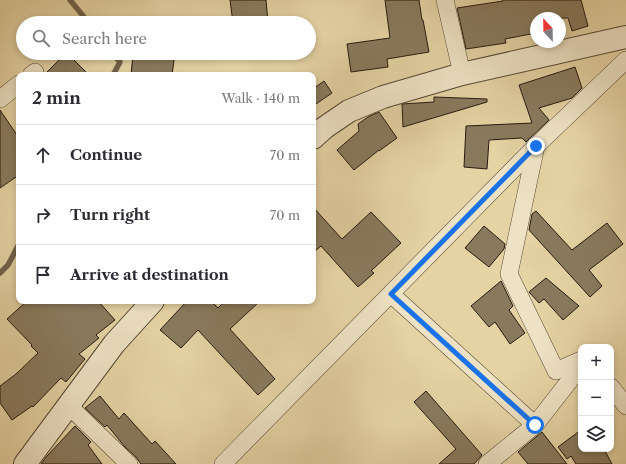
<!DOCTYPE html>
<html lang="en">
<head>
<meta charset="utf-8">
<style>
  body { margin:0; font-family:"Libre Caslon Text",serif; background:#f2f2f3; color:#2b2b33 }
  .controls { position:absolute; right:12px; bottom:12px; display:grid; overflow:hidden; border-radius:8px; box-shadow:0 2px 6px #0003 }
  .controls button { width:36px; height:36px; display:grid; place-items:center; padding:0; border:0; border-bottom:1px solid #e1e1e2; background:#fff; color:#2b2b33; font:20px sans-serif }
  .compass { position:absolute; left:530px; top:12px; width:36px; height:36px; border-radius:50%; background:#fff; box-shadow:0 2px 6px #0003; rotate:338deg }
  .stop { position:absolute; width:12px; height:12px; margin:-9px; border:3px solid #1a73e8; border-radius:50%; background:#fff }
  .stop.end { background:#1a73e8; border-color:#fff; box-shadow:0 1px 4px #0008 }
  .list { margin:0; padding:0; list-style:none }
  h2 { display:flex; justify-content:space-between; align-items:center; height:52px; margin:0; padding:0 16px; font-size:17px }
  h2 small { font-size:13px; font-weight:400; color:#7c7c81 }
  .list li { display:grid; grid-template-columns:26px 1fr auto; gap:12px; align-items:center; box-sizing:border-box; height:60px; padding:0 16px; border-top:1px solid #e1e1e2 }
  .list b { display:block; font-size:15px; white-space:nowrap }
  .list em { font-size:13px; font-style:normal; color:#7c7c81 }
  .icon { flex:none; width:22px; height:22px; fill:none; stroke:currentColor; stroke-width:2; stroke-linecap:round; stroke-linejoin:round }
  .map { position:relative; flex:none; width:626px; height:464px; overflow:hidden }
  .search { position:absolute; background:#fff; box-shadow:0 2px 6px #0003; left:16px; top:16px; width:300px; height:44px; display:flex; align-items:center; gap:10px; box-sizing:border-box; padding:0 14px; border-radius:22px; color:#7c7c81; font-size:15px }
  .panel { position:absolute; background:#fff; box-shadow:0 2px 6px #0003; left:16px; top:72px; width:300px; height:232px; border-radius:8px }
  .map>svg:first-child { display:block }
</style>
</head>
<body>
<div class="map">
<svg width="626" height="464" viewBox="0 0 626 464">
  <rect width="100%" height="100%" fill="#e5d3a4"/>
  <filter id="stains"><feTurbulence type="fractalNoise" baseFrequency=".005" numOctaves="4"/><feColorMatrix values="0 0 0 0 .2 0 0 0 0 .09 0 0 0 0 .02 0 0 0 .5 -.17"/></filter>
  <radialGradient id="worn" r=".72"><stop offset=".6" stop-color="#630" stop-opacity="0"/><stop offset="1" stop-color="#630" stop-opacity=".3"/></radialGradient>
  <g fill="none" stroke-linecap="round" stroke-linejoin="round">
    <g stroke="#71634b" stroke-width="5.5">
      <polyline points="70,0 89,23"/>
      <polyline points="112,53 120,62 113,75"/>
      <polyline points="0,273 8,265 19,244"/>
    </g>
  </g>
  <g fill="#897a5d" stroke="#251a10">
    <polygon points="230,0 266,0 268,23 233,23"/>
    <polygon points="385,0 419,0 422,20 423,20 429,52 387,59 388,67 351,72 347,44 390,38"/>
    <polygon points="502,0 581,0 588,26 572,31 568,18 536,18 536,33 505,39 506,43 466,49 457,8 503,1"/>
    <polygon points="66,53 67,53 89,75 44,75"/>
    <polygon points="157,53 175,53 172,75 131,75 133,55 158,57"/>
    <polygon points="575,67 582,88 572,98 539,108 549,120 527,141 526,142 522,138 489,140 487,169 464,167 466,126 532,123 519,85"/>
    <polygon points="324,81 332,93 313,106 313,89"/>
    <polygon points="434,97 487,99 487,102 403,127 402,104 434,102"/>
    <polygon points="0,110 19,138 19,175 0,188"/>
    <polygon points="379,112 397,138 379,151 379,150 354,170 337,150 359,131 358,124 368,117"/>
    <polygon points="313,207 342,239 371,212 401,243 371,271 374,273 358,287 321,246 313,253"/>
    <polygon points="536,211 572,250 607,223 623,244 589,270 602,286 590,297 529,230 532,214"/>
    <polygon points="484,226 505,244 504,249 489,267 465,248"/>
    <polygon points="546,278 579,306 563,320 544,299 539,303 529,292"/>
    <polygon points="501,281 513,306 509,310 525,333 510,344 495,322 489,327 471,306"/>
    <polygon points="27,301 98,301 115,320 96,335 99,338 79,354 85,359 66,382 61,378 33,407 32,406 12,420 0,403 0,386 16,374 38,353 31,346 32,345 7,319"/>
    <polygon points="187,301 211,301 218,308 225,301 260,301 230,329 275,379 258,395 198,330 181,348 160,330"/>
    <polygon points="426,391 482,455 474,464 439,464 456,449 414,402"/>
    <polygon points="100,396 119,419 124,413 152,444 155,441 176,464 141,464 136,457 125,447 107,425 105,427 85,408"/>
    <polygon points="75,426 91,442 88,445 102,464 41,464 47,456"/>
    <polygon points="581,430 581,449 604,449 612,464 576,464 571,456 567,459 558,447"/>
    <polygon points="542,432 567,464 528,464 518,452"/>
  </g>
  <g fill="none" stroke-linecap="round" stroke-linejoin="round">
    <defs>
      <g id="minor">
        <polyline points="445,0 462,74"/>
        <polyline points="31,75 35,72"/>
        <polyline points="0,99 19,84"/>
        <polyline points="536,146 509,274 556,371 581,360"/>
        <polyline points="391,294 535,425"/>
        <polyline points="611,387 626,406"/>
        <polyline points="68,405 129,464"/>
        <polyline points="223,464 536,146 626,60"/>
        <polyline points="487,464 535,425 581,366"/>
      </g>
      <g id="tertiary">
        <polyline points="313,138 324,128 349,111 383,97 462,74 626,37"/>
        <polyline points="25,464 114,344 153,301"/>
      </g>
    </defs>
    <use href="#minor" stroke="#554835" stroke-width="18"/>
    <use href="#tertiary" stroke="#554835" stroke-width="24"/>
    <use href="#minor" stroke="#eee2c4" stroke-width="17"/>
    <use href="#tertiary" stroke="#eee2c4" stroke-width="22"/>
  </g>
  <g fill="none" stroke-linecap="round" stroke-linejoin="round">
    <polyline stroke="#1a73e8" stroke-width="5" points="535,425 391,294 536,146"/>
  </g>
  <rect width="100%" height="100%" filter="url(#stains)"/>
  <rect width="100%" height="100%" fill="url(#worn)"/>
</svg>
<div class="controls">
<button>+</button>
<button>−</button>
<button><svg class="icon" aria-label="layers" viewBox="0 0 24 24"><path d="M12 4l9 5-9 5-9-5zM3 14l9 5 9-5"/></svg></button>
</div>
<svg class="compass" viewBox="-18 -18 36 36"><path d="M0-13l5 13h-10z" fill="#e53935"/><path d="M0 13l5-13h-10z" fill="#7c7c81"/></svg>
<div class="stop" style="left:535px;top:425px"></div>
<div class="stop end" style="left:536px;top:146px"></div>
<div class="search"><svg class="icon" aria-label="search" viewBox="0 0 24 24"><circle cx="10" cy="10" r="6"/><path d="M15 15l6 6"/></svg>Search here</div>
<section class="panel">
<h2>2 min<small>Walk · 140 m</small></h2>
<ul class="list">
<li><svg class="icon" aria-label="ahead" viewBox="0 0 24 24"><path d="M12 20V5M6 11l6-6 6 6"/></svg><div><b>Continue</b></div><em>70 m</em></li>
<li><svg class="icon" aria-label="right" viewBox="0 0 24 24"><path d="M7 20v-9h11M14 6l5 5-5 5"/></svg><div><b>Turn right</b></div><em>70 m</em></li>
<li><svg class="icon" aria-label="arrive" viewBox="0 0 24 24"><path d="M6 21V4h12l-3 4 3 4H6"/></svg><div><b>Arrive at destination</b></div></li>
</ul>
</section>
</div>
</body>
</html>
